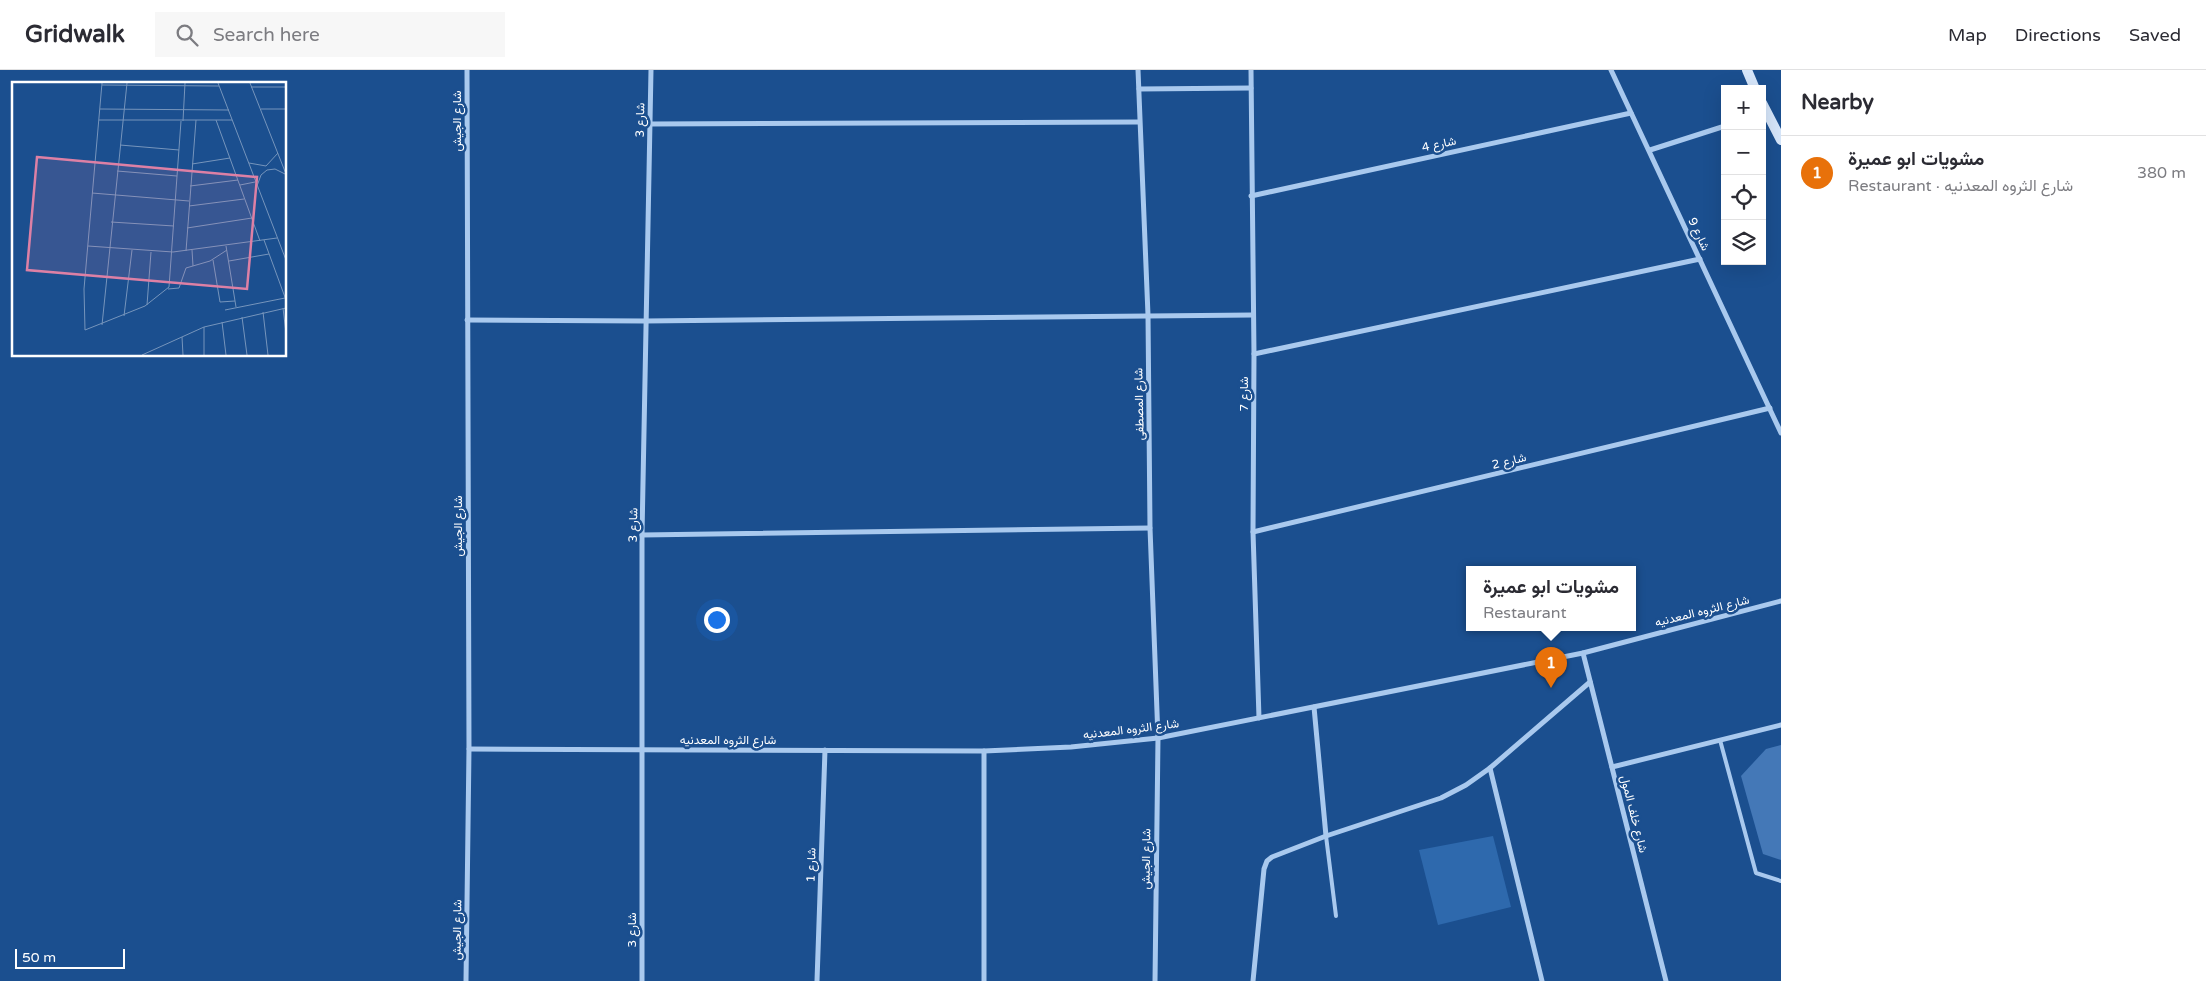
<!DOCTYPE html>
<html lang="en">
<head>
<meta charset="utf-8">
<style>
  body { margin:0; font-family:"Varela Round",Vazirmatn,sans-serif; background:#f7f7f7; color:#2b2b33 }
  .controls { position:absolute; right:15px; top:15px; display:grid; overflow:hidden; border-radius:0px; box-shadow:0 5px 20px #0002 }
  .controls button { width:45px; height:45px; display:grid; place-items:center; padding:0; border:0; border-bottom:1px solid #e1e1e2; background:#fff; color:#2b2b33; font:25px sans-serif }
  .scale { position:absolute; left:15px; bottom:12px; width:110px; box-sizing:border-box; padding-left:5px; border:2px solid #fff; border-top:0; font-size:14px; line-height:18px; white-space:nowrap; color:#fff; -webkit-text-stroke:4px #1b4f8f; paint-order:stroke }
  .you { position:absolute; left:716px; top:549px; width:18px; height:18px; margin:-12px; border:4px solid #fff; border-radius:50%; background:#1a73e8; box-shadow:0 0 0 8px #1a73e833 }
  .badge { display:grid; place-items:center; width:32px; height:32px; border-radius:50%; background:#1a73e8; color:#fff; font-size:16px; font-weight:700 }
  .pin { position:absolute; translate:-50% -41px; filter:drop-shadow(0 1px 2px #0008) }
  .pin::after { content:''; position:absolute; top:26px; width:18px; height:15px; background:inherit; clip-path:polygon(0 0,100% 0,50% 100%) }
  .popup { position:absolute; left:1466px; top:496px; width:170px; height:65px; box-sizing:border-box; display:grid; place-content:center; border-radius:0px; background:#fff; filter:drop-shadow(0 1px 4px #0005); font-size:16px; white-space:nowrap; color:#7c7c81 }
  .popup b { font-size:19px; color:#2b2b33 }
  .popup::after { content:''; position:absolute; left:50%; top:100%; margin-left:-10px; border:10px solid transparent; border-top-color:#fff }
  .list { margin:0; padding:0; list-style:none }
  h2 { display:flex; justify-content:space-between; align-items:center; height:65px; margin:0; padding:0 20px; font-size:21px }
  h2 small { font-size:16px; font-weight:400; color:#7c7c81 }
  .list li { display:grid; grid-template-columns:32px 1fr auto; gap:15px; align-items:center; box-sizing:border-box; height:75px; padding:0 20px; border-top:1px solid #e1e1e2 }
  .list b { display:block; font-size:19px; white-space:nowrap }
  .list p { margin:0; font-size:16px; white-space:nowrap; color:#7c7c81 }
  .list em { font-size:16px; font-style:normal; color:#7c7c81 }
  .icon { flex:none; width:28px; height:28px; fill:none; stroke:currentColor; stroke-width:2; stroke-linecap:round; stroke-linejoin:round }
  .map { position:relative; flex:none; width:1781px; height:911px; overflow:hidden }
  header { display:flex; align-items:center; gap:30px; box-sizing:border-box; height:70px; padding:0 25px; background:#fff; border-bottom:1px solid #e1e1e2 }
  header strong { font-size:24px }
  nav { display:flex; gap:28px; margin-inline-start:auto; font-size:18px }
  .search { width:350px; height:45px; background:#f7f7f7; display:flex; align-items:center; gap:12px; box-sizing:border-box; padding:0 18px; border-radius:0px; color:#7c7c81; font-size:19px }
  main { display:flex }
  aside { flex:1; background:#fff }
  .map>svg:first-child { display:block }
</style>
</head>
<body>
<header>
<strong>Gridwalk</strong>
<div class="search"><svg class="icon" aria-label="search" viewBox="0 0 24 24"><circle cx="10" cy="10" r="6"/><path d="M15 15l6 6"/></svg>Search here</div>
<nav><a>Map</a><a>Directions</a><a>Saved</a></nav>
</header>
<main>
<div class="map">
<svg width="1781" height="911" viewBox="0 0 1781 911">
  <rect width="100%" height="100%" fill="#1b4f8f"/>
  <polygon fill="#2e69ad" points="1493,766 1511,837 1438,855 1419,780"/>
  <polygon fill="#4478b7" points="1781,675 1781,790 1763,784 1741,706 1766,679"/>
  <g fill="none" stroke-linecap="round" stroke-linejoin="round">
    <g stroke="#a9c9ee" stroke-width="4">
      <polyline points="1720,670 1756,803 1781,811"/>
      <polyline points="1326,766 1336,846"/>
    </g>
    <g stroke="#a9c9ee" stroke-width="5">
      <polyline points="1138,0 1148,245 1150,458 1158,668 1155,911"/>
      <polyline points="1251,0 1254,284 1253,462 1259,648"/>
      <polyline points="1611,0 1781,363"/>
      <polyline points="1139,19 1251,18"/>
      <polyline points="650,54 1139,52"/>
      <polyline points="1650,80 1725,56"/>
      <polyline points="1251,126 1631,43"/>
      <polyline points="467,250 645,251 1253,245"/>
      <polyline points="1254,284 1700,189"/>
      <polyline points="1253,462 1770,338"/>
      <polyline points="642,465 1150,458"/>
      <polyline points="1583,583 1666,911"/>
      <polyline points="1314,637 1326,766"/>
      <polyline points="469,679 984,681 1071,677 1158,668 1583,583 1781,531"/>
      <polyline points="984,681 984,911"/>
      <polyline points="1612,697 1781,655"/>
      <polyline points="1490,698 1542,911"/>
      <polyline points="466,911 469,679 467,0"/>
      <polyline points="642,911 642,465 651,0"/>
      <polyline points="817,911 825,680"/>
      <polyline points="1253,911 1264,799 1267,791 1272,787 1326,766 1441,728 1466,715 1490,698 1590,612"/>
    </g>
    <g stroke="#d6e6fa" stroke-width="10">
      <polyline points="1747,0 1755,19"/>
      <polyline points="1762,33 1781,70"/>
    </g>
  </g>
  <g text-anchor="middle" stroke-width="5" stroke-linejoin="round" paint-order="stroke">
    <g font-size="12" fill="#fff" stroke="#1b4f8f">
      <text transform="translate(640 50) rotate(-89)" y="4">شارع 3</text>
      <text transform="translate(457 51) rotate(-90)" y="4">شارع الجيش</text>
      <text transform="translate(1439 74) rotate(-12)" y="4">شارع 4</text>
      <text transform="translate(1699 164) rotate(65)" y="4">شارع 9</text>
      <text transform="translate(1244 324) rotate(-90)" y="4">شارع 7</text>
      <text transform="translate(1139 334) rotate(-91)" y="4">شارع المصطفى</text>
      <text transform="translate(1509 391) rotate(-14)" y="4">شارع 2</text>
      <text transform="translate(633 455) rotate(-89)" y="4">شارع 3</text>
      <text transform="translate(458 456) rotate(-90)" y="4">شارع الجيش</text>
      <text transform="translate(1702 541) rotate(-14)" y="4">شارع الثروه المعدنيه</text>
      <text transform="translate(1131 659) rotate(-7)" y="4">شارع الثروه المعدنيه</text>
      <text x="728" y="674">شارع الثروه المعدنيه</text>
      <text transform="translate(1634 744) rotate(76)" y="4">شارع خلف المول</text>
      <text transform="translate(1146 789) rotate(-89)" y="4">شارع الجيش</text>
      <text transform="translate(811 795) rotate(-88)" y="4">شارع 1</text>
      <text transform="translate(457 860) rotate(-89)" y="4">شارع الجيش</text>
      <text transform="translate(632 860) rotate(-90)" y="4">شارع 3</text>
    </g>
  </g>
  <g transform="translate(12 12)">
    <rect width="274" height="274" fill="#1b4f8f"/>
    <path fill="none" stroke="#7695bc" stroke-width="1" d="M 90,1 L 72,207 L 73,248 L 133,224 L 157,205 L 169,39M 206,1 L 274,178M 238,1 L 274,92M 90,3 L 207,4M 239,5 L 274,5M 88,27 L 217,28M 249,27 L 274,27M 87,38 L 220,38M 204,38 L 248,159M 171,39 L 173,1M 108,63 L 167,68M 237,81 L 254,84 L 266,71M 180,82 L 218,76M 105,89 L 165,94M 228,103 L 243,100M 178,104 L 226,98M 245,104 L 249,93 L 255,88 L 263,87 L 273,92M 80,111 L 177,119M 177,124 L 232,117M 99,140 L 162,144M 175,146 L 240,136M 252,158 L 274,218M 76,164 L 161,170 L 265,156M 214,164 L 224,225M 180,168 L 181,184M 174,169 L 184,38M 201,178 L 208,220 L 223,219M 217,179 L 257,172M 156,207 L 167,206 L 174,186 L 198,179 L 215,168M 135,223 L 139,170M 271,226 L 274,251M 213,228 L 273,216M 251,230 L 256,273M 112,234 L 120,168M 230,235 L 235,273M 210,240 L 214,273M 90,243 L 115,1M 192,245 L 192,273M 170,255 L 171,273M 130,273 L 192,245 L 274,226"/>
    <path fill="#dd80a5" fill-opacity="0.15" stroke="#dd80a5" stroke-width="2.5" d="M 25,75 L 245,95 L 235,207 L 15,188 Z"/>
    <rect width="274" height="274" fill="none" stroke="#fff" stroke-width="2.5"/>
  </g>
</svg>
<div class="controls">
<button>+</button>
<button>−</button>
<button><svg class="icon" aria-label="locate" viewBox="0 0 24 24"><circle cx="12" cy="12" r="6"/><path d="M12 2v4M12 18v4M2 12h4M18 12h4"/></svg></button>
<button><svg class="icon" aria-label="layers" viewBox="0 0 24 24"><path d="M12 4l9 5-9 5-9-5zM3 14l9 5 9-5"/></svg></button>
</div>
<div class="scale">50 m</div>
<div class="you"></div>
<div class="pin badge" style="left:1551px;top:618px;background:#e8710a">1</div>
<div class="popup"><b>مشويات ابو عميرة</b>Restaurant</div>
</div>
<aside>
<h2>Nearby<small></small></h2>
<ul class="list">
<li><span class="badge" style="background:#e8710a">1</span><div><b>مشويات ابو عميرة</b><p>Restaurant · شارع الثروه المعدنيه</p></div><em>380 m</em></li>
</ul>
</aside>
</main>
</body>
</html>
